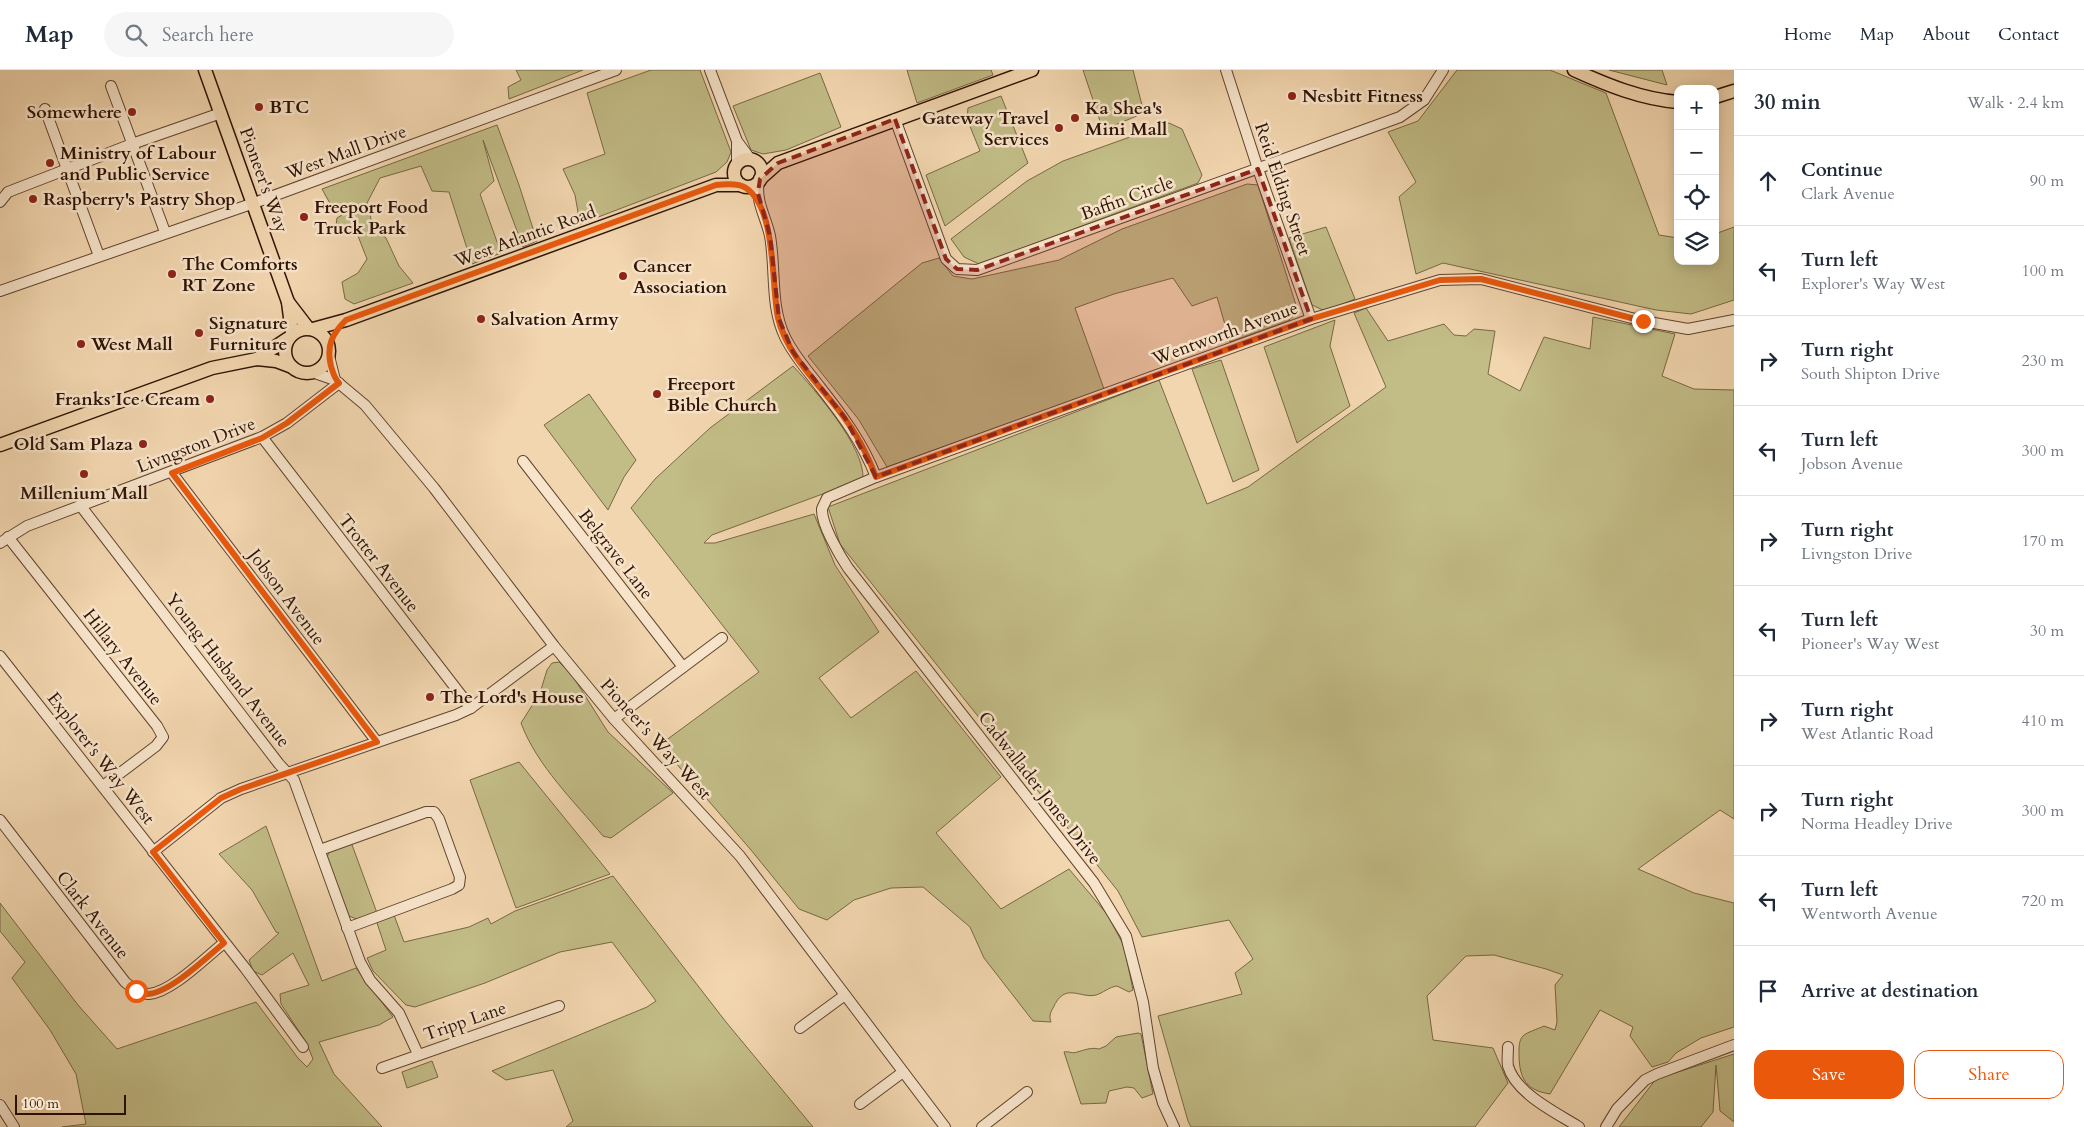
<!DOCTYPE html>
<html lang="en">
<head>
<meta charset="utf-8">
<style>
  body { margin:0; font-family:Cardo,serif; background:#f6f6f7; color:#1f2937 }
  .controls { position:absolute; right:15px; top:15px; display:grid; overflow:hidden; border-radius:10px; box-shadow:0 2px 12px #0003 }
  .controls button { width:45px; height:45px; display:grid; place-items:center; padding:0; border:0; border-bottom:1px solid #e0e1e3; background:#fff; color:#1f2937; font:25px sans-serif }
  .scale { position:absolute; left:15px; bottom:12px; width:111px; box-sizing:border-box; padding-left:5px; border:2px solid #2f1302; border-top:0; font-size:14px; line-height:18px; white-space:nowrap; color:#2f1302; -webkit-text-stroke:4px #f7e4cb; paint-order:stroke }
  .stop { position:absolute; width:15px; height:15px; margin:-11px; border:4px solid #ea580c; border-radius:50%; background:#fff }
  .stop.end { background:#ea580c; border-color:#fff; box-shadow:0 1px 5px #0008 }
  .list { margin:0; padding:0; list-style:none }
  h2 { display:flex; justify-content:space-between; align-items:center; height:65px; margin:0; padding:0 20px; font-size:21px }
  h2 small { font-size:16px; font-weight:400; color:#747a83 }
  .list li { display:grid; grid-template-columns:32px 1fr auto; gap:15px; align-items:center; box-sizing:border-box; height:90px; padding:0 20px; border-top:1px solid #e0e1e3 }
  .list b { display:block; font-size:19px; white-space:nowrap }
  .list p { margin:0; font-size:16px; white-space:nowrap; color:#747a83 }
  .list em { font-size:16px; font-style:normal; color:#747a83 }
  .actions { display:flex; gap:10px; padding:15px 20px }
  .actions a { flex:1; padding:11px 0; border:1px solid #ea580c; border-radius:15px; text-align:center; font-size:18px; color:#ea580c }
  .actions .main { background:#ea580c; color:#fff }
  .icon { flex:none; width:28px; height:28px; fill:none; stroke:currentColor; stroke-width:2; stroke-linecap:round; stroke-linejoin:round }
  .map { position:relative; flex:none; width:1734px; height:1057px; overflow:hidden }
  header { display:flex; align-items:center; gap:30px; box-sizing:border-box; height:70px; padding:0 25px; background:#fff; border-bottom:1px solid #e0e1e3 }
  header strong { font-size:24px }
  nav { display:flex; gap:28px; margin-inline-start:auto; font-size:18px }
  .search { width:350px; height:45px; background:#f6f6f7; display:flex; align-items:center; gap:12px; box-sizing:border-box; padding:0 18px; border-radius:28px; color:#747a83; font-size:19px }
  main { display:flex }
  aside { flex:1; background:#fff }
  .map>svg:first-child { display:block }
</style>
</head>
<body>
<header>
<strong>Map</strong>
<div class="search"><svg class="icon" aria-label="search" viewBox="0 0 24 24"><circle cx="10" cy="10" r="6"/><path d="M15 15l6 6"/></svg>Search here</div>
<nav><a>Home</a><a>Map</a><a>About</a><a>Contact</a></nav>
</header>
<main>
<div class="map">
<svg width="1734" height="1057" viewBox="0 0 1734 1057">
  <rect width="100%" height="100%" fill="#f2d6af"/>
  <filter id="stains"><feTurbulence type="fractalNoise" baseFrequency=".004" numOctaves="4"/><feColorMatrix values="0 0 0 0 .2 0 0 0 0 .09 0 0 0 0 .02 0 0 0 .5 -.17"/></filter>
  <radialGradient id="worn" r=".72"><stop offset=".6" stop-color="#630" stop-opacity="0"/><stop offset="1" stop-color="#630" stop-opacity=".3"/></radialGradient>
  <g fill="#c2bc86" stroke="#786844">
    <polygon points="516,0 583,0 509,29 508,17 521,10"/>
    <polygon points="651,0 700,0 731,82 727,92 716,102 580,154 575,125 563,99 605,84 587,23"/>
    <polygon points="907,0 991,0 993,5 917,33"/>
    <polygon points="1083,0 1133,0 1144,43 1103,60"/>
    <polygon points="1457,0 1550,0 1606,23 1659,165 1678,168 1678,191 1715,191 1715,164 1734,157 1734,230 1691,244 1656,240 1443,193 1416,204 1399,127 1416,112 1388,62 1418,51"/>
    <polygon points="1609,0 1662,0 1667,15"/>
    <polygon points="820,3 841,57 786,80 763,84 751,80 733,36"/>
    <polygon points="1001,26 1028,93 945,156 926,105 980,81 967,49 968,38"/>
    <polygon points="1169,53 1182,59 1202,105 1198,113 979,194 964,187 951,169 1027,111 1063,91"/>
    <polygon points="497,55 519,115 537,171 523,177 483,70 494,111 480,124 501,183 472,194 449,122 432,121 421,96 380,108 367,133 373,157 386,168 399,196 413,213 354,234 345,229 342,212 358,203 367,189 358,166 348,156 336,156 337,148 342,145 341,137 332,137 322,119"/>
    <polygon points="1247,114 1258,115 1296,235 1297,243 1288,251 1230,272 1217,227 1192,236 1173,208 1114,224 1075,238 1104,319 887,397 859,350 808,286 922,193 939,188 953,206 972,209 1059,190 1122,159"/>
    <polygon points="1326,157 1355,229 1325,241 1312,235 1289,168"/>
    <path d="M 1366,238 L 1388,271 L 1444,254 L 1454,265 L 1466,266 L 1474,259 L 1495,261 L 1488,304 L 1520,321 L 1544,267 L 1590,279 L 1593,247 L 1675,264 L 1662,306 L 1694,319 L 1734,320 L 1734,749 L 1720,740 L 1638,799 L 1694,823 L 1734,833 L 1734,957 L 1701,968 L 1676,983 L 1668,992 L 1652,997 L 1630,966 L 1633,957 L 1600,940 L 1550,1024 C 1523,1020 1519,1005 1519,982 C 1519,977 1519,970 1523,966 C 1527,962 1538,959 1544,956 L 1555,960 L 1557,952 L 1555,915 L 1563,905 L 1546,899 L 1494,885 L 1466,886 L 1427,926 L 1433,970 L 1493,978 L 1508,1013 L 1475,1057 L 1191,1057 L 1188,1051 L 1158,946 L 1242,924 L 1235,903 L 1253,889 L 1229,850 L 1142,867 L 1118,821 L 840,474 L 828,437 L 1159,310 L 1207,434 L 1248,417 L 1386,317 L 1354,243 Z"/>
    <polygon points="1335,250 1330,276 1350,336 1297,373 1264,277"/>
    <polygon points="1221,290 1259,400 1233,412 1192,299"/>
    <path d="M 793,296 C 815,320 865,377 863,409 L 712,465 L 704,473 L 715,473 L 814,444 L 835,495 L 879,562 L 819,608 L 851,648 L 916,601 L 1001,707 L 936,763 L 1001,839 L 1069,799 L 1107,844 L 1124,876 L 1133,920 L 1129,922 L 1117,916 C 1109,917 1103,923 1096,925 C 1080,929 1065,911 1053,938 C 1050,943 1049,947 1051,952 L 1033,951 L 984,888 L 970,857 L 923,817 L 891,818 L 854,830 L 827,850 L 799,839 L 751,780 L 675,692 L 665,671 L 759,602 L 631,438 L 655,409 L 710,358 Z"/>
    <polygon points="589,324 636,390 624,407 608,440 544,355"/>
    <path d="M 559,592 L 572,605 L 608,662 L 673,723 L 611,768 L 603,766 C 574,731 537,696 521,653 L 540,623 L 547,600 L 552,593 Z"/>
    <polygon points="519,692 610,804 516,838 470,710"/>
    <polygon points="266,756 322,911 356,898 393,947 379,955 319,972 334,1004 382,1057 62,1057 86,1054 76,1004 50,960 12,908 25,892 0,861 0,833 78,935 117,979 256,932 298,988 307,997 313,989 306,972 281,934 280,924 309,915 293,883 262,905 253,901 249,890 279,863 276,862 252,820 219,784"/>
    <polygon points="351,772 377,843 359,850 349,846 327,787 330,780"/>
    <polygon points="613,806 726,952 813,1057 566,1057 573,1051 553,1000 506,1010 492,1001 647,937 656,931 612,872 560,882 485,913 415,937 406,935 373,901 367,888 386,880 376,850 394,845 404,872 469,857 488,848 491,854 515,841"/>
    <path d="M 1138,963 L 1141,964 L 1153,1024 L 1142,1028 L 1134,1018 L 1127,1017 L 1109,1021 L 1106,1033 L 1081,1034 L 1064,982 C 1069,981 1073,984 1077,982 C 1085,980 1091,977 1099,979 L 1106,976 L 1116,967 Z"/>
    <polygon points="1734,984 1734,1052 1720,1041 1716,995 1713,1042 1701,1057 1619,1057 1656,1009"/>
    <polygon points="432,991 438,1007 407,1018 402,1002"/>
  </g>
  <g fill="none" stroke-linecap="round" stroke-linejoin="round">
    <defs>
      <g id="minor">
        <polyline points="710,0 737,71 751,90"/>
        <polyline points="1226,0 1258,99 1311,249"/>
        <polyline points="111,16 165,162"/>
        <polyline points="45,39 99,186"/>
        <polyline points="895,49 946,189 957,199 977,200 1400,47 1424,30 1443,0"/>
        <polyline points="737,95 737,74"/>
        <path d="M 759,111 C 755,131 766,147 770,166 C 776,200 770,236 785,267 C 794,286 808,301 820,317 C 842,345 863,373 876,407"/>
        <polyline points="0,132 8,122 132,74 221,43"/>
        <polyline points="0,221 254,133 616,0"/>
        <polyline points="329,286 335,310"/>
        <polyline points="312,302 335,310 365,335 434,418 554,576 614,649 740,786 945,1057"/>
        <polyline points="262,367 471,638"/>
        <polyline points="523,391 683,597"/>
        <polyline points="172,403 377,672"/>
        <polyline points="80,435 279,694 294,710 360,892 370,910 399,943 418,984"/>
        <polyline points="8,467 157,656 163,667 156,676 103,716"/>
        <polyline points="0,473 27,456 262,367 287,353 339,313"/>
        <polyline points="0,586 245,898 303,977"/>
        <polyline points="614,649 722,568"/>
        <path d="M 0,750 L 125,912 C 132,918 139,924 149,924 C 172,922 206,887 224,873"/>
        <polyline points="320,780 426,742 434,742 439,749 460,807 459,815 452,819 347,858"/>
        <polyline points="153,782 221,728 241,719 456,645 471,638 554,576"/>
        <polyline points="800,958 845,925"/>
        <path d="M 1508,977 C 1508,983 1507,991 1508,996 C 1516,1024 1557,1043 1579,1057"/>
        <polyline points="382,998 559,936"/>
        <polyline points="860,1034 903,1002"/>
        <polyline points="0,1035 14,1057"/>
        <polyline points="982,1057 1027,1022"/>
        <path d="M 1174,1057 L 1163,1033 L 1153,998 L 1143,932 L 1126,866 L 1094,813 L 848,498 C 840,486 821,454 822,439 C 823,436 826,431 827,428 L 876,407 L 1311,249 L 1440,210 L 1481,209 L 1643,251 L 1688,259 L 1734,250"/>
        <polyline points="1606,1057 1617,1039 1645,1010 1657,1004 1734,975"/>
      </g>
      <g id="major">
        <polyline points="205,0 288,232 292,263"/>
        <path d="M 1574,0 C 1607,15 1641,29 1678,32"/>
        <polyline points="1715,27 1734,21"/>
        <circle cx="748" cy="103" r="14"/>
        <polyline points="760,109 778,93 1032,0"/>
        <polyline points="288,232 308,258"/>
        <circle cx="307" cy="281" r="22"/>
        <polyline points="313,259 346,250 716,115 741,115"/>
        <polyline points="257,289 287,269"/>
        <polyline points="0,375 212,298 257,289 276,291 292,297"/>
      </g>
    </defs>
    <use href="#minor" stroke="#60442d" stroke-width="12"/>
    <use href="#major" stroke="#2f1302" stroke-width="15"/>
    <use href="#minor" stroke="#f7e4cb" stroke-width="10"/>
    <use href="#major" stroke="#f2d6af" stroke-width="12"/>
  </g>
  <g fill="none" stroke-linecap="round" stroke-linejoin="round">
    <path stroke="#ea580c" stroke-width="6" d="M 136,921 C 139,922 144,923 147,924 C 169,924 207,887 224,873 L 153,782 L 221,728 L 241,719 L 377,672 L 172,403 L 262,368 L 287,353 L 339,313 C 334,308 333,303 331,296 C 326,276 332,264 346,250 L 716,115 C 725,114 739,113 746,118 C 777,139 771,215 778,248 C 787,286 821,316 843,346 C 857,364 868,386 876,407 L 1311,249 L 1440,210 L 1481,209 L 1643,251"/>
  </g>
  <path fill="#8f2418" fill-opacity="0.2" stroke="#8f2418" stroke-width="4" stroke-dasharray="10 6" stroke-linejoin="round" d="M 895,49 L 946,189 L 957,199 L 977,200 L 1258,99 L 1311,249 L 876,407 L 845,348 L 793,282 L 779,249 L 770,166 L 758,123 L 760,109 L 778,93 Z"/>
  <g fill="#8f2418" stroke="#f7e4cb" stroke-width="2">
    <circle cx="1292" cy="26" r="5"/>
    <circle cx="259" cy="37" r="5"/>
    <circle cx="132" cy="42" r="5"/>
    <circle cx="1075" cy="48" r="5"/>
    <circle cx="1059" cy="58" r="5"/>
    <circle cx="50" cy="93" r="5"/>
    <circle cx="33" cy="129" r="5"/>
    <circle cx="304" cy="147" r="5"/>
    <circle cx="172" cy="204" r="5"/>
    <circle cx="623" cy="206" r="5"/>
    <circle cx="481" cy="249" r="5"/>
    <circle cx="199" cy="263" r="5"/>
    <circle cx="81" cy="274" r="5"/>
    <circle cx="657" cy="324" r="5"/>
    <circle cx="210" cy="329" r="5"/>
    <circle cx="143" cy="374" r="5"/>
    <circle cx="84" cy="404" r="5"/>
    <circle cx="430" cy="627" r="5"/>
  </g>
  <g text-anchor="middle" stroke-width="5" stroke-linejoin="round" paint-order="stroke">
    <g font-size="18" font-weight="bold" fill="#2f1302" stroke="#f7e4cb" text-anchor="start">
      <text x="1302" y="32">Nesbitt Fitness</text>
      <text x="269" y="43">BTC</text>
      <text x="1085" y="44">Ka Shea's<tspan x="1085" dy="21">Mini Mall</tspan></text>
      <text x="122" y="48" text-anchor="end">Somewhere</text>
      <text x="1049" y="54" text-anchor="end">Gateway Travel<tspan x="1049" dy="21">Services</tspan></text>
      <text x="60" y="89">Ministry of Labour<tspan x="60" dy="21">and Public Service</tspan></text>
      <text x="43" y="135">Raspberry's Pastry Shop</text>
      <text x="314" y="143">Freeport Food<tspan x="314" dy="21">Truck Park</tspan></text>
      <text x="182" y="200">The Comforts<tspan x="182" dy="21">RT Zone</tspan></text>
      <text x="633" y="202">Cancer<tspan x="633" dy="21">Association</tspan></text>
      <text x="491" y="255">Salvation Army</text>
      <text x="209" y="259">Signature<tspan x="209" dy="21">Furniture</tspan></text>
      <text x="91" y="280">West Mall</text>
      <text x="667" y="320">Freeport<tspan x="667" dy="21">Bible Church</tspan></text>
      <text x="200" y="335" text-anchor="end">Franks Ice Cream</text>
      <text x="133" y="380" text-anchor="end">Old Sam Plaza</text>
      <text x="84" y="429" text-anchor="middle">Millenium Mall</text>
      <text x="440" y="633">The Lord's House</text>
    </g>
    <g font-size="18" fill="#2f1302" stroke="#f7e4cb">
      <text transform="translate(346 82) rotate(-20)" y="6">West Mall Drive</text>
      <text transform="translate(264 110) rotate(70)" y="6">Pioneer's Way</text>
      <text transform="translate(1283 119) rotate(71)" y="6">Reid Elding Street</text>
      <text transform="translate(1127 128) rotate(-20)" y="6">Baffin Circle</text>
      <text transform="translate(525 166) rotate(-20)" y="6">West Atlantic Road</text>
      <text transform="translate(1225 263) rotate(-20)" y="6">Wentworth Avenue</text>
      <text transform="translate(196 375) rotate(-21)" y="6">Livngston Drive</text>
      <text transform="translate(616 484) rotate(52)" y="6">Belgrave Lane</text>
      <text transform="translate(379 493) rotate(52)" y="6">Trotter Avenue</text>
      <text transform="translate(287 527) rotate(53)" y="6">Jobson Avenue</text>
      <text transform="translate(123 587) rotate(52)" y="6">Hillary Avenue</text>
      <text transform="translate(228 600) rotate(52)" y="6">Young Husband Avenue</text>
      <text transform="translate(656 669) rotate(48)" y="6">Pioneer's Way West</text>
      <text transform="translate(101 688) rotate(52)" y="6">Explorer's Way West</text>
      <text transform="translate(1040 718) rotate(52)" y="6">Cadwallader Jones Drive</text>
      <text transform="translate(93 845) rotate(52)" y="6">Clark Avenue</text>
      <text transform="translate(465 951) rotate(-19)" y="6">Tripp Lane</text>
    </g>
  </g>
  <rect width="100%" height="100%" filter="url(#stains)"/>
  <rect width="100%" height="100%" fill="url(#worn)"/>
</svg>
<div class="controls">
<button>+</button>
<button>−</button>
<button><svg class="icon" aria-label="locate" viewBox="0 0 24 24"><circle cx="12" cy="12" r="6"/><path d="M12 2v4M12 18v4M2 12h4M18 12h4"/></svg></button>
<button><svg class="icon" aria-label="layers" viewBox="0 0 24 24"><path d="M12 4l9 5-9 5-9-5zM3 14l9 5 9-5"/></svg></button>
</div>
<div class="scale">100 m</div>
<div class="stop" style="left:136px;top:921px"></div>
<div class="stop end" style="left:1643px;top:251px"></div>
</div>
<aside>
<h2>30 min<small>Walk · 2.4 km</small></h2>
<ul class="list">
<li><svg class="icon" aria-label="ahead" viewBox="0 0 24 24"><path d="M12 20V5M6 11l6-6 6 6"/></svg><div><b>Continue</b><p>Clark Avenue</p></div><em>90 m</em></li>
<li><svg class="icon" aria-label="left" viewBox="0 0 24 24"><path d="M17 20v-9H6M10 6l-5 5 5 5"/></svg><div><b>Turn left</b><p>Explorer's Way West</p></div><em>100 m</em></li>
<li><svg class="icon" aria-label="right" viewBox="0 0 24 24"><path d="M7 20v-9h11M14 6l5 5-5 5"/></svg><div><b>Turn right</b><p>South Shipton Drive</p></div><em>230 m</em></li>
<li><svg class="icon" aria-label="left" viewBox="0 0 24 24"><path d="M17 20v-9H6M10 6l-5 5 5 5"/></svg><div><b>Turn left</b><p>Jobson Avenue</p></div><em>300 m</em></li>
<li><svg class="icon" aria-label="right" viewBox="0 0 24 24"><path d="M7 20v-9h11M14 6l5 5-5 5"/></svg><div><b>Turn right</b><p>Livngston Drive</p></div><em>170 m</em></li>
<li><svg class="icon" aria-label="left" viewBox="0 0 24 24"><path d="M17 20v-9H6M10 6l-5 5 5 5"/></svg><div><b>Turn left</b><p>Pioneer's Way West</p></div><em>30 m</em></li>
<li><svg class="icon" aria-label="right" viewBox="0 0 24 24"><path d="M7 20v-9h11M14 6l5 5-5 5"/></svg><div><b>Turn right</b><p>West Atlantic Road</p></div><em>410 m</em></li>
<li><svg class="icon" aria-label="right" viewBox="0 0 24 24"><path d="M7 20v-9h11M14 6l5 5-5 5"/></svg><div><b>Turn right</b><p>Norma Headley Drive</p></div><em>300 m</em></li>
<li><svg class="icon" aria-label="left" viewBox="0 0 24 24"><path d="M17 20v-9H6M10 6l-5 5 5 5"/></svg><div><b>Turn left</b><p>Wentworth Avenue</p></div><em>720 m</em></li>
<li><svg class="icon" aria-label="arrive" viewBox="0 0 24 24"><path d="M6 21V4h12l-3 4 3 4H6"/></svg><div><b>Arrive at destination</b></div></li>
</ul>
<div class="actions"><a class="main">Save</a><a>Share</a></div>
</aside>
</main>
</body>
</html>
